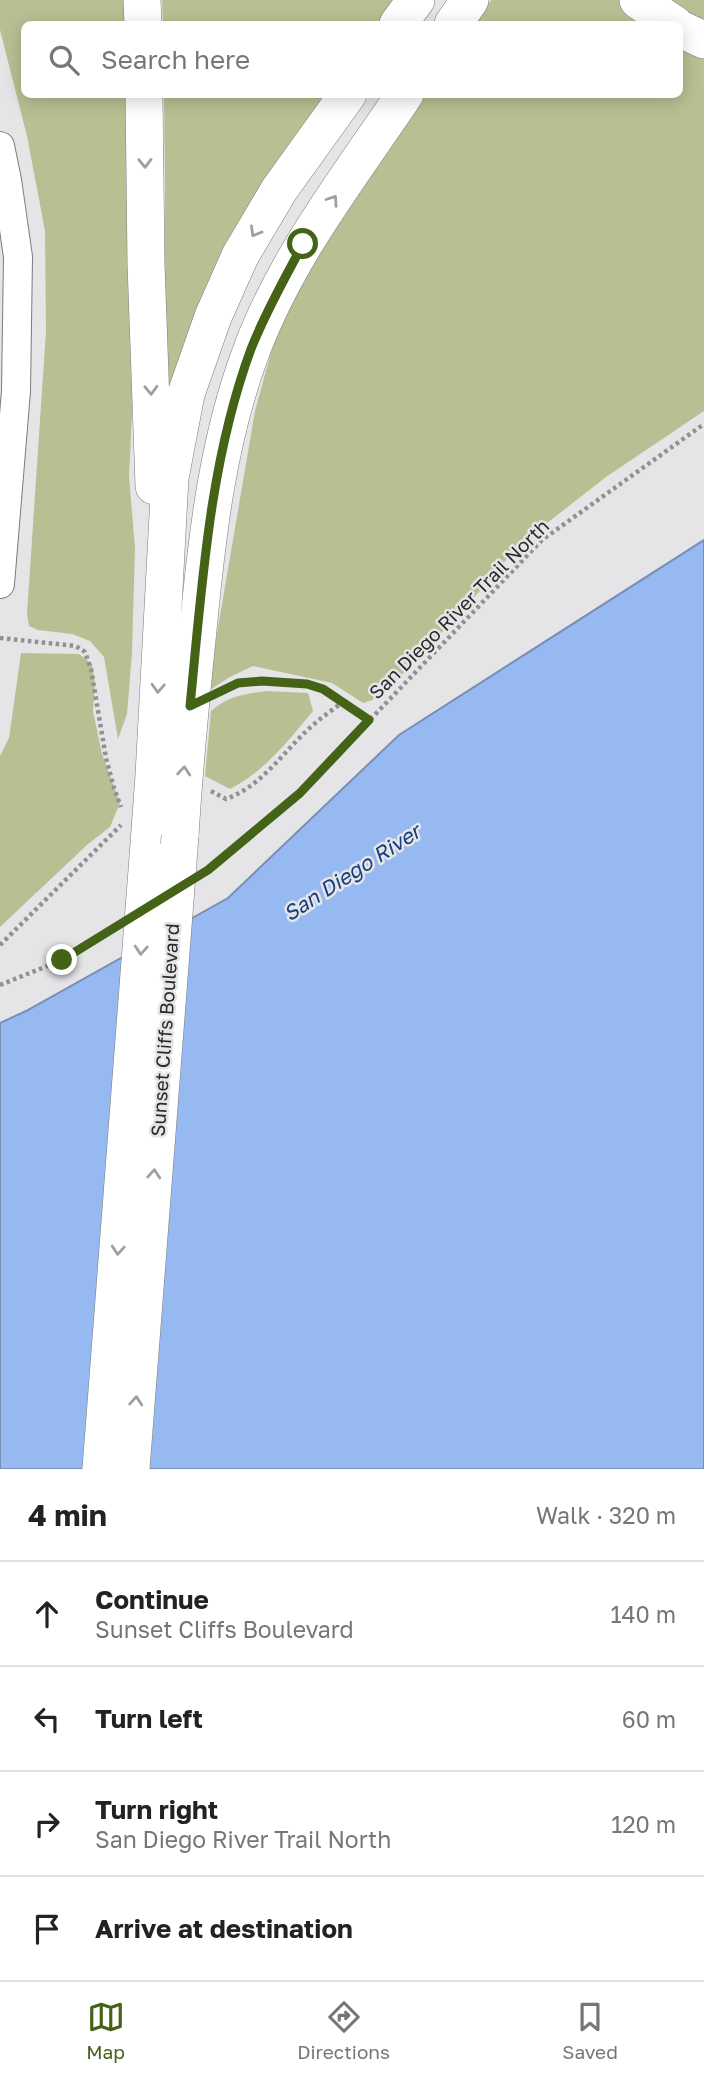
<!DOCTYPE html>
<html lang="en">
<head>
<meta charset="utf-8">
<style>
  body { margin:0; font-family:"Golos Text",sans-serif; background:#f6f6f6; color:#222 }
  .stop { position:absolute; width:21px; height:21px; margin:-16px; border:5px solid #456317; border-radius:50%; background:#fff }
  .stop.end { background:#456317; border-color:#fff; box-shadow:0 2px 7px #0008 }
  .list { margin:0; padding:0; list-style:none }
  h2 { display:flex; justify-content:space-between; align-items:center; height:91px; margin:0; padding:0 28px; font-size:30px }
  h2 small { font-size:23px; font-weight:400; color:#767676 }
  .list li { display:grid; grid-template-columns:46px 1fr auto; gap:21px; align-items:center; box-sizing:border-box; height:105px; padding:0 28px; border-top:2px solid #e0e0e0 }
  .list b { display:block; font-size:26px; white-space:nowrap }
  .list p { margin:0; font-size:23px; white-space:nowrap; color:#767676 }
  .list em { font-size:23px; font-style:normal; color:#767676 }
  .icon { flex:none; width:38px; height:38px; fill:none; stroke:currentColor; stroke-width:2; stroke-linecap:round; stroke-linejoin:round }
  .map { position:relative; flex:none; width:704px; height:1469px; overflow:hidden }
  .search { position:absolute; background:#fff; box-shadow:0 4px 18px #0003; left:21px; right:21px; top:21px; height:77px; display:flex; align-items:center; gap:18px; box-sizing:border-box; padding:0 24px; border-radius:10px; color:#767676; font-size:26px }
  .sheet { height:511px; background:#fff }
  nav { display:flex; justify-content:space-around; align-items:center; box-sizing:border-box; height:98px; border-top:2px solid #e0e0e0; background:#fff; font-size:19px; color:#767676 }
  nav a { display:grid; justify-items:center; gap:4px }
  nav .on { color:#456317 }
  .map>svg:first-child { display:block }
</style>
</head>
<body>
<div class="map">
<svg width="704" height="1469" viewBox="0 0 704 1469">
  <rect width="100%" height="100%" fill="#e5e5e7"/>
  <g fill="#b8c093">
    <polygon points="0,0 125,0 126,24 24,24 24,94 131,95 134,375 129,476 135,548 132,653 127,714 118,739 104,657 90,641 72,634 38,630 29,626 27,614 46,331 45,231 27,136 0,30"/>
    <polygon points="162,0 400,0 381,24 163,24"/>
    <polygon points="491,0 625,0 649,24 474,24"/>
    <polygon points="661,0 704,0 704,29"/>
    <polygon points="680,45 704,56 704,411 606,477 519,545 465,608 381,697 363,703 332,683 253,666 228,678 207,692 255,411 278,327 333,222 424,95 680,94"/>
    <polygon points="164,95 327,95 277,161 244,214 168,409 163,370 165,190"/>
    <polygon points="21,653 79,654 92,664 95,685 93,711 102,754 120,803 110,827 88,844 0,927 0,756 9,738"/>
    <path d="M 267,691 L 308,693 L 313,711 C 289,740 264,772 230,789 L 205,776 L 211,711 C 228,696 244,694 267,691 Z"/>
  </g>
  <polygon fill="#97b9f2" stroke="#778eb7" stroke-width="2" points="704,540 704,1469 0,1469 0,1023 26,1011 228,898 399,735"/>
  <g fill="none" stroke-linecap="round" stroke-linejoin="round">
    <defs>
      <polyline id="tertiary" points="0,146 7,180 18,257 16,391 0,584"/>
      <g id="primary">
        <polyline points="142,0 143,24"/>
        <polyline points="638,0 674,24"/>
        <polyline points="398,24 416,0"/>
        <polyline points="453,24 470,0"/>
        <polyline points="680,29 704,40"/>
        <polyline points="144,94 146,264 154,486"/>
        <path d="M 180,836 C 184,767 191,698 198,630 C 207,535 218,438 252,349 C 287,256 350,176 405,94"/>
        <polyline points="148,857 154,775 170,478 186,394 213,317 240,256 279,190 348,94"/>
      </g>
    </defs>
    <use href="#tertiary" stroke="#7b7b7d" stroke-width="30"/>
    <use href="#primary" stroke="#7b7b7d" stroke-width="38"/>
    <g stroke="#919193" stroke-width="4.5" stroke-dasharray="3.5 3.5" stroke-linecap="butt">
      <polyline points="0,638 76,646 85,652 91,669 106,758 114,788 121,807"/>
      <polyline points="220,692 238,683 262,681 307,684 323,689 369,720"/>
      <path d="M 211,791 L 226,799 C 264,785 284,750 313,725 C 323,716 334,709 344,701"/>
      <polyline points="206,871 300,793 542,540 704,424"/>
      <polyline points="0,945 121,825"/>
      <polyline points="0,985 62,960 115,927"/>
    </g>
    <use href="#tertiary" stroke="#fff" stroke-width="28"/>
    <use href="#primary" stroke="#fff" stroke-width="37"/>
    <defs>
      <g id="primary-bridge">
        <polyline points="101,1469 148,857"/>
        <polyline points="131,1469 180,836"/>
      </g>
    </defs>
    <use href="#primary-bridge" stroke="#7b7b7d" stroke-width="38" stroke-linecap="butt"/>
    <use href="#primary-bridge" stroke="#fff" stroke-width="37"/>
  </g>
  <defs><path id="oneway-chevron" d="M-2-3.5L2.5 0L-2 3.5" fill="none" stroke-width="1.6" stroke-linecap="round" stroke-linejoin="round" transform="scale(1.75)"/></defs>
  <g stroke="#a0a0a0">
    <use href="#oneway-chevron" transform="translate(145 163) rotate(89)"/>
    <use href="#oneway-chevron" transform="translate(333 200) rotate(-56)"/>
    <use href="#oneway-chevron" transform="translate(255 232) rotate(120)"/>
    <use href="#oneway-chevron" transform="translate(151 390) rotate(88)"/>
    <use href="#oneway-chevron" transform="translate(158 688) rotate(93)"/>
    <use href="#oneway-chevron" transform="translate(184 771) rotate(-85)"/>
    <use href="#oneway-chevron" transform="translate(141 950) rotate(94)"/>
    <use href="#oneway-chevron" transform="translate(154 1174) rotate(-86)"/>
    <use href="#oneway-chevron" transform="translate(118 1250) rotate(94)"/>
    <use href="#oneway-chevron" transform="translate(136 1401) rotate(-86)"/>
  </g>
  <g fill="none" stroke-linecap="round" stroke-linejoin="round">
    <path stroke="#456317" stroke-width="9" d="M 62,960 L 208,870 L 300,793 L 369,720 L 323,689 L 307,684 L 262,681 L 238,683 L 190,706 C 202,586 209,463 251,349 C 265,313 285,278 303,244"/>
  </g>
  <g text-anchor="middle" stroke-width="5" stroke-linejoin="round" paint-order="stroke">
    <g font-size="19" fill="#2b2b2c" stroke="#e5e5e7">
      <text transform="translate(459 609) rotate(-45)" y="7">San Diego River Trail North</text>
      <text transform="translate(165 1030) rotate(-86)" y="7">Sunset Cliffs Boulevard</text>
    </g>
    <g font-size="21" font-style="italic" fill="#173e80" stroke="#e5e5e7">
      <text transform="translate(352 873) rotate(-33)" y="7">San Diego River</text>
    </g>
  </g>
</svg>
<div class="stop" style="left:303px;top:244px"></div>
<div class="stop end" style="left:62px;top:960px"></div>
<div class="search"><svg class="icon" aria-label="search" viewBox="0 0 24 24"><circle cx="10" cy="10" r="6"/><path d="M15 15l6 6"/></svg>Search here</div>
</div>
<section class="sheet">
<h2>4 min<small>Walk · 320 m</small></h2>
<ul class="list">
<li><svg class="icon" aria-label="ahead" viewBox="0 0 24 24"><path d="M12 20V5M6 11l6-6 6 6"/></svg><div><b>Continue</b><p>Sunset Cliffs Boulevard</p></div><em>140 m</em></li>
<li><svg class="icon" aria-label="left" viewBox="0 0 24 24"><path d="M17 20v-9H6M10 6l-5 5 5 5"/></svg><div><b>Turn left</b></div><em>60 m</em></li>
<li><svg class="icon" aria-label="right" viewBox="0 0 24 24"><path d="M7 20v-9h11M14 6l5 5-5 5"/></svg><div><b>Turn right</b><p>San Diego River Trail North</p></div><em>120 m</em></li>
<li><svg class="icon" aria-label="arrive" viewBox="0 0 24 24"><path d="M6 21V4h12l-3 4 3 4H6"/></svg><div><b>Arrive at destination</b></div></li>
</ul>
</section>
<nav>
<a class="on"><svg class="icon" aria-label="map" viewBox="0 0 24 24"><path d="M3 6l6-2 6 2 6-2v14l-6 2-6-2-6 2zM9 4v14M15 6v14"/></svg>Map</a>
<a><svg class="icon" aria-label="directions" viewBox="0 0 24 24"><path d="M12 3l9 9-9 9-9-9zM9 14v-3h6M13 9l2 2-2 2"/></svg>Directions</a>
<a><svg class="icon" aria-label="saved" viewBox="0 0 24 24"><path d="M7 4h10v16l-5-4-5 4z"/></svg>Saved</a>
</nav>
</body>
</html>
